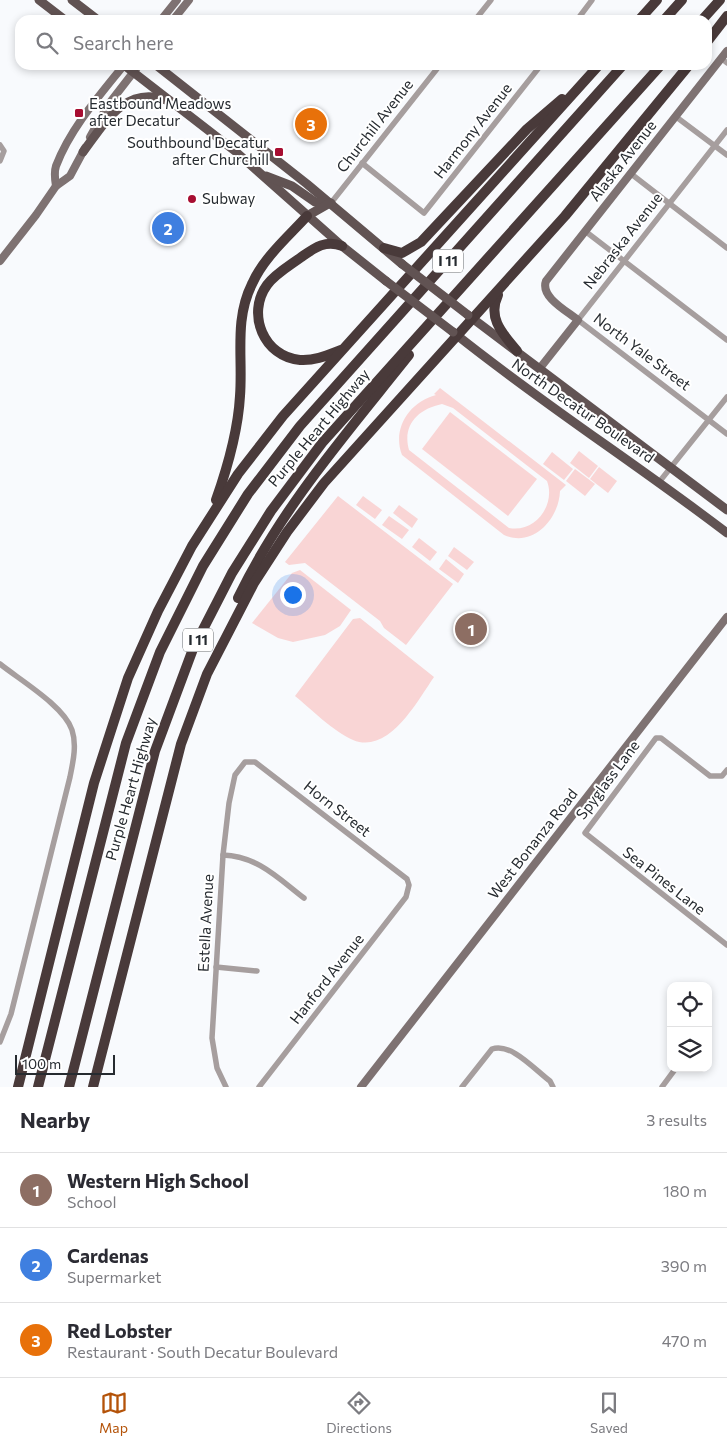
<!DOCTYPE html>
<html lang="en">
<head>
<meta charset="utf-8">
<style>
  body { margin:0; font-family:Commissioner,sans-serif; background:#f7f7f7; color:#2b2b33 }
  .controls { position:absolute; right:15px; bottom:15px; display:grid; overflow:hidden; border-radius:10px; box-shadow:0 2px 8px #0003 }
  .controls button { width:45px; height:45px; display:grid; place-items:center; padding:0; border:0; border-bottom:1px solid #e1e1e2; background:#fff; color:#2b2b33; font:25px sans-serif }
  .scale { position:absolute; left:15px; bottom:12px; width:100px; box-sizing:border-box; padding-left:5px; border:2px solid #262b30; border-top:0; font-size:14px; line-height:18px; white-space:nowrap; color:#262b30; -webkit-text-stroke:4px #fff; paint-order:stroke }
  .you { position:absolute; left:292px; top:594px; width:18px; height:18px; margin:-12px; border:4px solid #fff; border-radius:50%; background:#1a73e8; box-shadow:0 0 0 8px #1a73e833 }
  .badge { display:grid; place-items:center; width:32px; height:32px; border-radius:50%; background:#b45309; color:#fff; font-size:16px; font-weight:700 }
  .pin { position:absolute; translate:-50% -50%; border:2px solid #fff; box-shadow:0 1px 5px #0006 }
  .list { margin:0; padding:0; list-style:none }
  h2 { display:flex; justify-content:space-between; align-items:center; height:65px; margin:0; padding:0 20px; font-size:21px }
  h2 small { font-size:16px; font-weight:400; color:#7c7c81 }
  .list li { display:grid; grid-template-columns:32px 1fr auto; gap:15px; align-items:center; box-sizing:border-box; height:75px; padding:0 20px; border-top:1px solid #e1e1e2 }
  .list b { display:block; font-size:19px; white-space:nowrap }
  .list p { margin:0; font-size:16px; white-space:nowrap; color:#7c7c81 }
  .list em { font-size:16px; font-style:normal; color:#7c7c81 }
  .icon { flex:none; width:28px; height:28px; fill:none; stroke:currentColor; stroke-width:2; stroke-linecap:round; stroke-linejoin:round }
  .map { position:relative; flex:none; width:727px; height:1087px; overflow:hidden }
  .search { position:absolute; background:#fff; box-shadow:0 2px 8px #0003; left:15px; right:15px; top:15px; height:55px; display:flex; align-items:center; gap:12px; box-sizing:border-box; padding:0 18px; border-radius:15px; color:#7c7c81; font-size:19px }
  .sheet { height:290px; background:#fff }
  nav { display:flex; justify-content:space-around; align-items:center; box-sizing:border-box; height:70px; border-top:1px solid #e1e1e2; background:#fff; font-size:14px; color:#7c7c81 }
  nav a { display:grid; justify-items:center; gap:2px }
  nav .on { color:#b45309 }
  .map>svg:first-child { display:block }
</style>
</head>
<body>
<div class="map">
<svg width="727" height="1087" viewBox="0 0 727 1087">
  <rect width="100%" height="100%" fill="#f8fafd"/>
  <g fill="#f9d5d5" fill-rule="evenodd">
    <path d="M 440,388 L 566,485 L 560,491 C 559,519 533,548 504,535 L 402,455 C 392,429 409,402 436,395 L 434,394 ZM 442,404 L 453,408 L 547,481 C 556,505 535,533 509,528 L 409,450 C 402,425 418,409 442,404 Z"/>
    <polygon points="450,412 537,479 508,516 422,449"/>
    <polygon points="579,451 598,466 589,478 570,463"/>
    <polygon points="552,452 573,469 564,480 543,464"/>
    <polygon points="599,467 617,481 608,493 590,479"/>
    <polygon points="575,469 595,484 585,496 566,481"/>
    <polygon points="338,496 453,584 406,645 384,628 380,621 305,563 289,565 285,562"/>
    <polygon points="363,496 382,510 375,519 356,505"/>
    <polygon points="399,505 418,519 412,528 393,513"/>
    <polygon points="389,516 409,530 402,539 382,525"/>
    <polygon points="419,538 437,552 430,561 412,547"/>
    <polygon points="454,547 474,562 467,570 448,556"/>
    <polygon points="446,559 464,574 458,583 439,569"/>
    <polygon points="300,570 351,610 340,626 325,635 293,642 278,638 252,623 292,573"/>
    <path d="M 360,618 L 434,677 C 418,700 389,755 353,740 C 334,732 311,709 295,696 L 353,619 Z"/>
  </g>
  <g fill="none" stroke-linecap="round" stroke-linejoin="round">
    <g stroke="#a69e9e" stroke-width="5.5">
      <polyline points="475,20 491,0"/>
      <polyline points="577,20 592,0"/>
      <polyline points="721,58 727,63"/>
      <polyline points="675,116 727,155"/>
      <polyline points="727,130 578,320 727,434"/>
      <polyline points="0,145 4,151 0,161"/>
      <polyline points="362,163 424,213 541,65"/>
      <polyline points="630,173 727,248"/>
      <polyline points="331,203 440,65"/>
      <polyline points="585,231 727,340"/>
      <polyline points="660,481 727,397"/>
      <path d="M 0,664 C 20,680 64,706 72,730 C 77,745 73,762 70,777 L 11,1014 L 0,1042"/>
      <polyline points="727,770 722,776 710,776 661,738 656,738 585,833 727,945"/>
      <path d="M 223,855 C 257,856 278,878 304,898"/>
      <polyline points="216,967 257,971"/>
      <polyline points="226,1087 217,1068 212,1038 223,855 229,803 235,775 245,762 255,762 407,879 409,885 406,897 259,1087"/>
      <path d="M 462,1087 L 492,1049 C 511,1042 535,1070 550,1081 L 553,1087"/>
      <polyline points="662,1087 676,1068"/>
    </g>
    <g stroke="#7e7272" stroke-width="8">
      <polyline points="161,20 177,0"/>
      <polyline points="173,20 189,0"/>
      <polyline points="90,137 108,105 139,65"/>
      <path d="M 56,186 C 55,180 54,172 56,166 C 70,129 99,96 124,65"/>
      <polyline points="0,261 36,215 56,186 70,176 85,148"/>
      <path d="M 540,368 L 578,320 C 567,311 540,297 546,281 L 727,51"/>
      <polyline points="361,1087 727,617"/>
    </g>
    <g stroke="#615353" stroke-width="9">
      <polyline points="39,0 65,20"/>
      <polyline points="72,0 98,20"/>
      <polyline points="124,65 235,151 342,246 386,281"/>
      <polyline points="156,65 307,184 402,264"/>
      <path d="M 83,152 C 104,124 125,85 166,100"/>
      <polyline points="266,176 292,186 315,202 331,203"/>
      <polyline points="307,216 328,204"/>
      <polyline points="468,315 727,510"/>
      <path d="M 453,332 C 541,403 637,464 727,533"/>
    </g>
    <g stroke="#493a3a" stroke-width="10">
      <polyline points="639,20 657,0"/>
      <polyline points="664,20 682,0"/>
      <polyline points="702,20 720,0"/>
      <polyline points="707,42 727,16"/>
      <polyline points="384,248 402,253 421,242 527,129 562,99"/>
      <path d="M 498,295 C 487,318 503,334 517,351"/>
      <path d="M 341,350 C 328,355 315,361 300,360 C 264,357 246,314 267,285 C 275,274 289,266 300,258 C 313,249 325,239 342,246"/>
      <path d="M 216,500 C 228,466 238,432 240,396 C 243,357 234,320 252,284 C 264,257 288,237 307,216"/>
      <path d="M 238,598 C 281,508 347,433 409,355"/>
      <polyline points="18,1087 94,783 128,678 158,611 192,546 238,474 283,416 599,65"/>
      <polyline points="38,1087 126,743 160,652 203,566 248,494 300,426 623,65"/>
      <polyline points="69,1087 155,751 193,649 232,573 271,511 322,443 661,65"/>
      <polyline points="93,1087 181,744 207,674 254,583 287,532 324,483 565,216 689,65"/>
    </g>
    <g stroke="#615353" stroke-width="9">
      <polyline points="402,264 468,315"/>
      <polyline points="386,281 453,332"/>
    </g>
  </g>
  <g fill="#a70d31" stroke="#fff" stroke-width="2">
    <rect x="74" y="108" width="10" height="10" rx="2.5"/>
    <rect x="274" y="147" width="10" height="10" rx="2.5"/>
    <circle cx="192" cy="199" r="5"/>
  </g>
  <g text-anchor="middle" stroke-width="4" stroke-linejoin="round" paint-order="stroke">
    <g fill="#fff" stroke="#676b6e" stroke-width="1">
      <rect x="433" y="249.5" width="30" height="23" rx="4"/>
      <rect x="183" y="628.5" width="30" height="23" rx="4"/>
    </g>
    <g font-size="14" font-weight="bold" fill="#262b30">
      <text x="448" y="266">I 11</text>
      <text x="198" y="645">I 11</text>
    </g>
    <g font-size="15" fill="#262b30" stroke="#fff" text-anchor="start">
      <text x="89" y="109">Eastbound Meadows<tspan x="89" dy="17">after Decatur</tspan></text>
      <text x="269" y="148" text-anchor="end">Southbound Decatur<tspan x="269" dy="17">after Churchill</tspan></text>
      <text x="202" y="204">Subway</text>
    </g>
    <g font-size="15" fill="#262b30" stroke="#fff">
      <text transform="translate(375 126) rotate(-52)" y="5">Churchill Avenue</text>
      <text transform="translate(473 131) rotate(-52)" y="5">Harmony Avenue</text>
      <text transform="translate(623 161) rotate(-52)" y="5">Alaska Avenue</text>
      <text transform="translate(623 241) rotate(-52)" y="5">Nebraska Avenue</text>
      <text transform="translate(642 352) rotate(37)" y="5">North Yale Street</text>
      <text transform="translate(583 411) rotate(35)" y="5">North Decatur Boulevard</text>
      <text transform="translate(319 428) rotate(-50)" y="5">Purple Heart Highway</text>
      <text transform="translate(608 780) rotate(-53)" y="5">Spyglass Lane</text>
      <text transform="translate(131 789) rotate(-74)" y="5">Purple Heart Highway</text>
      <text transform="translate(337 809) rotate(38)" y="5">Horn Street</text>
      <text transform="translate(533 844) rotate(-52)" y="5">West Bonanza Road</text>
      <text transform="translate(664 881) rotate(38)" y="5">Sea Pines Lane</text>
      <text transform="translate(206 923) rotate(-87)" y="5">Estella Avenue</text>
      <text transform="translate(327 979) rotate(-52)" y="5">Hanford Avenue</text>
    </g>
  </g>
</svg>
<div class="controls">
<button><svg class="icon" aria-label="locate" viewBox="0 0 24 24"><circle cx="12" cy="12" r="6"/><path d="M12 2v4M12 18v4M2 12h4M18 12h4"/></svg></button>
<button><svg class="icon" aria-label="layers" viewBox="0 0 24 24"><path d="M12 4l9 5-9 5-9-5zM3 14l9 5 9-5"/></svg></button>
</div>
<div class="scale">100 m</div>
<div class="you"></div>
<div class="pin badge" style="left:471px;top:629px;background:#8d6e63">1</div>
<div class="pin badge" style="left:168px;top:228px;background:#3f7fe0">2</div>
<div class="pin badge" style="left:311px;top:124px;background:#e8710a">3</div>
<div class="search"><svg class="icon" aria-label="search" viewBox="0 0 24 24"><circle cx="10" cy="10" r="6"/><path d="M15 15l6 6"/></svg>Search here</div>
</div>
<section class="sheet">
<h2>Nearby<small>3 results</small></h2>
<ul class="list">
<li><span class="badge" style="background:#8d6e63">1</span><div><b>Western High School</b><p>School</p></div><em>180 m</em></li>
<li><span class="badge" style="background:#3f7fe0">2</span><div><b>Cardenas</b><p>Supermarket</p></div><em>390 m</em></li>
<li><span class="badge" style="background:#e8710a">3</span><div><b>Red Lobster</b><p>Restaurant · South Decatur Boulevard</p></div><em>470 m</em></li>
</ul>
</section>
<nav>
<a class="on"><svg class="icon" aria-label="map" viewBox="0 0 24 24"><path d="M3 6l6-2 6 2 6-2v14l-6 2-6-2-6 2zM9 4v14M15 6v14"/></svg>Map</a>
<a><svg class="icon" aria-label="directions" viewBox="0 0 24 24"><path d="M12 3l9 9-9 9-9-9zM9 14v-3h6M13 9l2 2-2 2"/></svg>Directions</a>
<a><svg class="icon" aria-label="saved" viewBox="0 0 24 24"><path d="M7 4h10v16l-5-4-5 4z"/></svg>Saved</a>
</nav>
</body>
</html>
